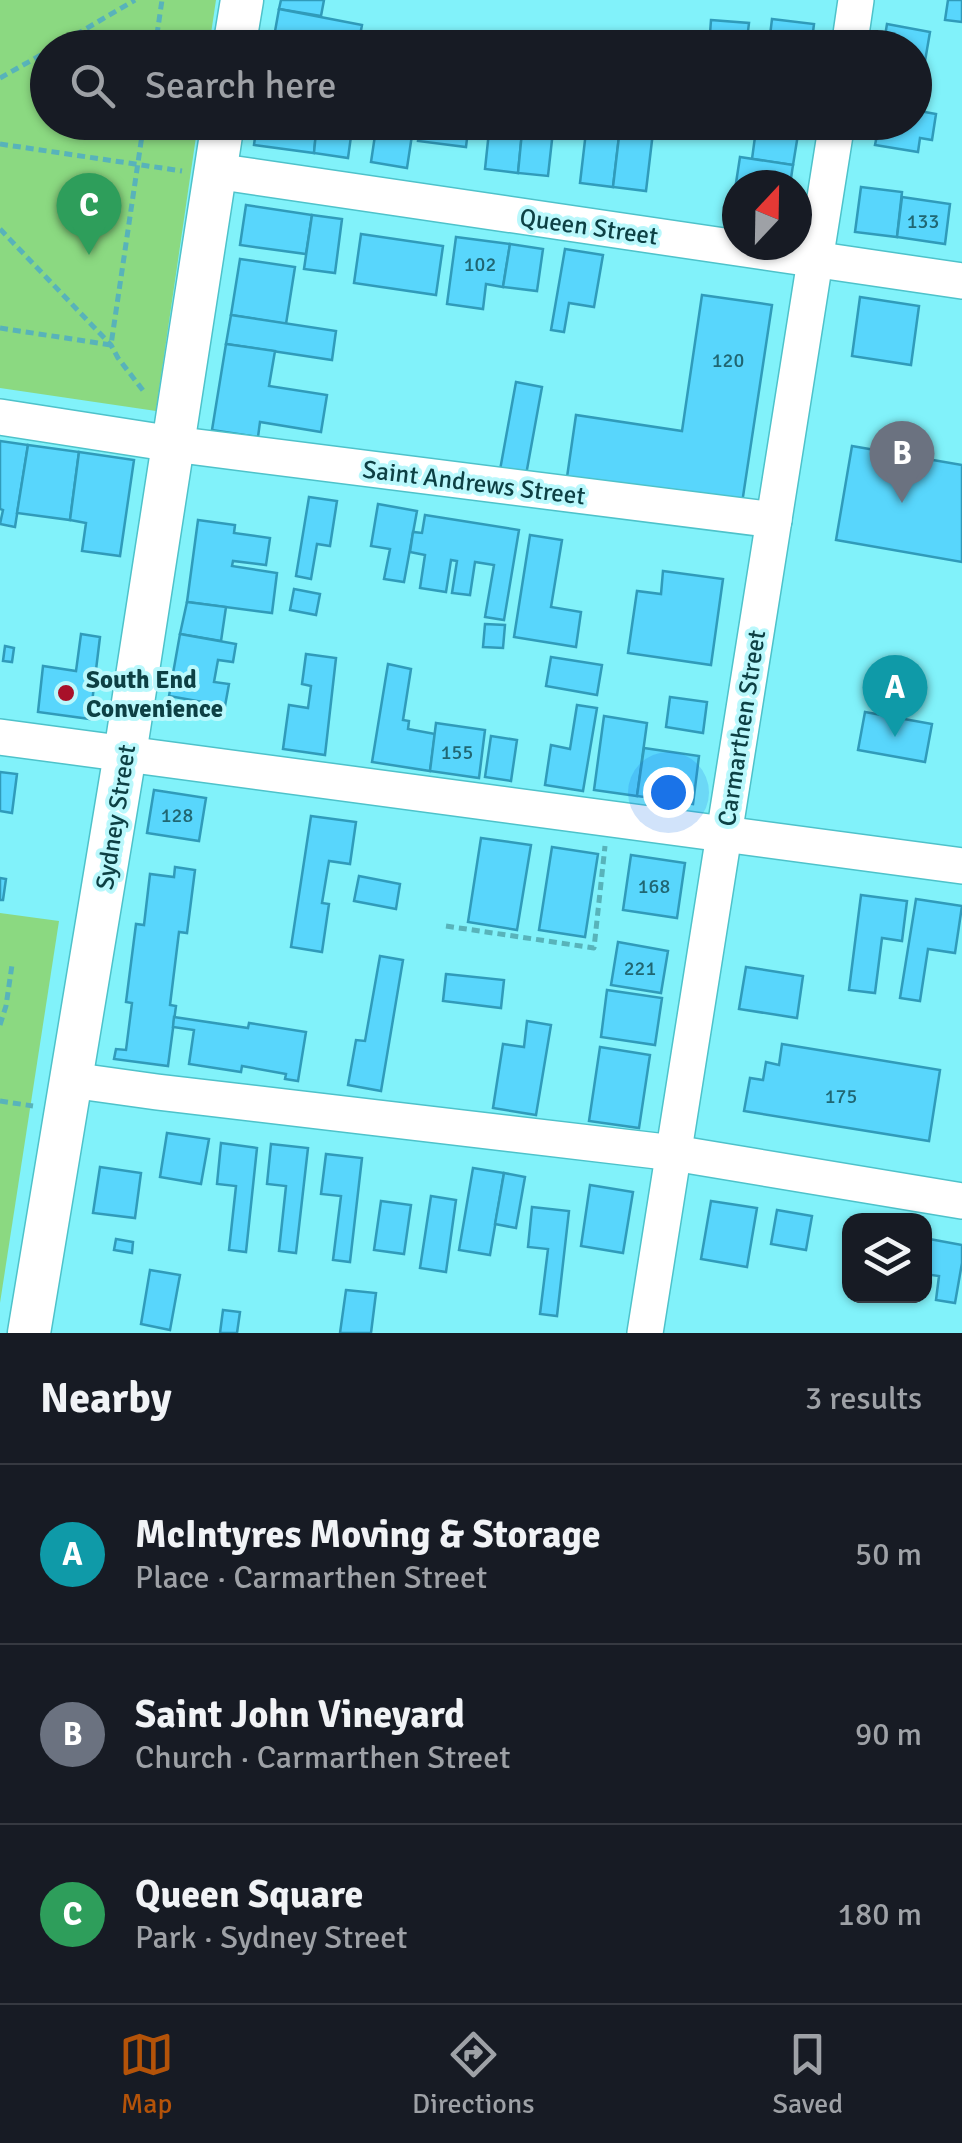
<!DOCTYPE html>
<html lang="en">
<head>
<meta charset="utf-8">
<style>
  body { margin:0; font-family:Signika,sans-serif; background:#20242c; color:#f1f3f6 }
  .controls { position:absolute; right:30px; bottom:30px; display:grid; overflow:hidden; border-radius:20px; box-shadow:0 2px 8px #0004 }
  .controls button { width:90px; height:90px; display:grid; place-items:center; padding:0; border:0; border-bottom:2px solid #363941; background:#171b24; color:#f1f3f6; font:50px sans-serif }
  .compass { position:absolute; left:722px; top:170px; width:90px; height:90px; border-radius:50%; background:#171b24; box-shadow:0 2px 8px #0004; rotate:22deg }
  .you { position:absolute; left:668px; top:792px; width:35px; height:35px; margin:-25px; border:8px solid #fff; border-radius:50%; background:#1a73e8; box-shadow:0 0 0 15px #1a73e833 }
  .badge { display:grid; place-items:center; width:65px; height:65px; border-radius:50%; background:#b45309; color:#fff; font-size:32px; font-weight:700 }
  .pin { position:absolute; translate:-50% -82px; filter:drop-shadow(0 2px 5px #0008) }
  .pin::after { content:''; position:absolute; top:52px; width:35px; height:30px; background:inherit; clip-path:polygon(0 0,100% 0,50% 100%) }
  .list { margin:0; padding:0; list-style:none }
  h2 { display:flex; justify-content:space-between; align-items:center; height:130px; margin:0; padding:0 40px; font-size:42px }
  h2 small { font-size:32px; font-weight:400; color:#9ea1a6 }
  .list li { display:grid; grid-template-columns:65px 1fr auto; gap:30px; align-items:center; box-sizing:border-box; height:180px; padding:0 40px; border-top:2px solid #363941 }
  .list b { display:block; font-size:38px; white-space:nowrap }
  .list p { margin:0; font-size:32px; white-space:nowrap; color:#9ea1a6 }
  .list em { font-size:32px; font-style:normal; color:#9ea1a6 }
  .icon { flex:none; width:55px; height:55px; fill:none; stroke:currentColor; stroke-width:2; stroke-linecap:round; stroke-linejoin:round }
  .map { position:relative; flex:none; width:962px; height:1333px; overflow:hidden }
  .search { position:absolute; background:#171b24; box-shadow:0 2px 8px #0004; left:30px; right:30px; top:30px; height:110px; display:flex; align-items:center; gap:25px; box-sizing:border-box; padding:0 35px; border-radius:55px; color:#9ea1a6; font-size:38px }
  .sheet { height:670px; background:#171b24 }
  nav { display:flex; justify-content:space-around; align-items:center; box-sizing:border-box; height:140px; border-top:2px solid #363941; background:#171b24; font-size:28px; color:#9ea1a6 }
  nav a { display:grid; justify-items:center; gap:5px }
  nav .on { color:#b45309 }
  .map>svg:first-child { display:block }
</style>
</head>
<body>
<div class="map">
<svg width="962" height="1333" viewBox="0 0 962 1333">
  <rect width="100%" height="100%" fill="#81f2fa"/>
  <g fill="#8bd981">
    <polygon points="0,0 216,0 209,47 48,48 48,122 198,123 156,411 0,388"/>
    <polygon points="0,913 59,921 0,1303"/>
  </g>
  <g fill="#58d6fc" stroke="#309bba" stroke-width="2.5">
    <polygon points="281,0 324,0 321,16 279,9"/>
    <polygon points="948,0 962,0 962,22 945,20"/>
    <polygon points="279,9 362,25 358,46 366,48 272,48"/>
    <polygon points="772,19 814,24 811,48 769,44"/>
    <polygon points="711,20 749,23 746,48 709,48"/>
    <polygon points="887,24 930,32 923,73 914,72 914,48 883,48"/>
    <polygon points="914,110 936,114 932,140 920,138 918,152 875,145 876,140 873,135 874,127 879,122 914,122"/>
    <polygon points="257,122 317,122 314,153 254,145"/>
    <polygon points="317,122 353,122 348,158 314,153"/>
    <polygon points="377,122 414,122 407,168 371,162"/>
    <polygon points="420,122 469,122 466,147 418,141"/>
    <polygon points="490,122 523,122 518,173 485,169"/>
    <polygon points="523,122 554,122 548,176 518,173"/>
    <polygon points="757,122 800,122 793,165 752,159"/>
    <polygon points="587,123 620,128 613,187 580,183"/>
    <polygon points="620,128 653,132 646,191 613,187"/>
    <polygon points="740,157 793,165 790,185 737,185 737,210 732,209"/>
    <polygon points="861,187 902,192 897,237 855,232"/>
    <polygon points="902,197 950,204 945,244 897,237"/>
    <polygon points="246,205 312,215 306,254 240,245"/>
    <polygon points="312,215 342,219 335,273 304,269"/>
    <polygon points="361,234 443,246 436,295 354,283"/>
    <polygon points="456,237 510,244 503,287 486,284 483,309 447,304"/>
    <polygon points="510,244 543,249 537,291 503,287"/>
    <polygon points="565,249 603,255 594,307 569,303 564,332 551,330"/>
    <polygon points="240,259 295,267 286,324 231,315"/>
    <polygon points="702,295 772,305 741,510 566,484 576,415 682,431"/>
    <polygon points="860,297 919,306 911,365 852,356"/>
    <polygon points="231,315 336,331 332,360 226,344"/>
    <polygon points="226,344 275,351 269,386 327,395 321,432 260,422 258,437 212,430"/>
    <polygon points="516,382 542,387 526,475 500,470"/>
    <polygon points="0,441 28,445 15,527 0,524 3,510 0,509"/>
    <polygon points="28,445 79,452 70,520 17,513"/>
    <polygon points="852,446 962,465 962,562 836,540"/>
    <polygon points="79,452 134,460 120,556 82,551 86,523 70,520"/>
    <polygon points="309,497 337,501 330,546 317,544 311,579 296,576"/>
    <polygon points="378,504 417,511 404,582 384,579 390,549 371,546"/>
    <polygon points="425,515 519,530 504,620 485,617 494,565 475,562 470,595 452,593 457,561 451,560 446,592 420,588 425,555 410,552 413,532 422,533"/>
    <polygon points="198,520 235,525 234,533 270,538 266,565 233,561 232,566 277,573 272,613 187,602"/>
    <polygon points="530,535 562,540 551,607 581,612 576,647 514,637"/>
    <polygon points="663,571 723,579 711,665 628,653 637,591 661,594"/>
    <polygon points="294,589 320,594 316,615 290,610"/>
    <polygon points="187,602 226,607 221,641 180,634"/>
    <polygon points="485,624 505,625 503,648 483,647"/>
    <polygon points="81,634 100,637 90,719 38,712 43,666 76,671"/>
    <polygon points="180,634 236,644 233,662 218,660 214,682 229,684 225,706 169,696"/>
    <polygon points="5,646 14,648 12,662 3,661"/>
    <polygon points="306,654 336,658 325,755 283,749 289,705 308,708 311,686 302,684"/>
    <polygon points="551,657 602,665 597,695 546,686"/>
    <polygon points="388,664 411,669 403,720 409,721 408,729 435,734 430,771 372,762"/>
    <polygon points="670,697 707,702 703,733 666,727"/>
    <polygon points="577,705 597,708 583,791 545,785 551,745 570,749"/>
    <polygon points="865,712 932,724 925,762 858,750"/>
    <polygon points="604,716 647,723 637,796 594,790"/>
    <polygon points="436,723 485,730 479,778 430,771"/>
    <polygon points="491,736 517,740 511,781 485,777"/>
    <polygon points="644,748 699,756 693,804 637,796"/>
    <polygon points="0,772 17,774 12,813 0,811"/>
    <polygon points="154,790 206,798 199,841 147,833"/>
    <polygon points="311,816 356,822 350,864 329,861 322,903 329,904 322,952 291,947"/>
    <polygon points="481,838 531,845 517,930 468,922"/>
    <polygon points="552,847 598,854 585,937 539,930"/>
    <polygon points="631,855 685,863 677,918 623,910"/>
    <polygon points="175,867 195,870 187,933 179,932 170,1005 176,1006 168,1066 114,1059 116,1049 126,1050 132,1003 126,1002 136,924 144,925 150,874 174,877"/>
    <polygon points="359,876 400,884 396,909 354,901"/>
    <polygon points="0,878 6,879 3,900 0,900"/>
    <polygon points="861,895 907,901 902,941 882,938 875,993 849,990"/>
    <polygon points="916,899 962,906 955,953 928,949 920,1001 900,998"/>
    <polygon points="618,942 668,951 661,993 611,985"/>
    <polygon points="380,956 403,960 381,1091 348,1085 356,1040 365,1041"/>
    <polygon points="746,967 803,976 797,1018 739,1009"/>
    <polygon points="446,974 504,980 501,1008 443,1001"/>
    <polygon points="607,990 662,998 655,1045 601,1037"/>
    <polygon points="174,1017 248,1028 249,1023 306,1032 298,1081 285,1079 286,1074 242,1066 241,1072 189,1064 194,1030 173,1027"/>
    <polygon points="527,1021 551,1025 536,1115 493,1108 503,1044 524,1047"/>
    <polygon points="782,1044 940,1070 929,1141 744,1111 750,1078 763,1080 766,1062 779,1065"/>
    <polygon points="600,1047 650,1055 639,1128 589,1121"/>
    <polygon points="167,1133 209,1139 201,1184 160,1177"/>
    <polygon points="221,1143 257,1148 246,1252 229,1250 236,1186 217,1184"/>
    <polygon points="271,1144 308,1148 296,1253 279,1251 286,1186 267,1184"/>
    <polygon points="326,1154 362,1158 350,1262 333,1260 341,1196 321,1194"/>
    <polygon points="100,1167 141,1173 135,1218 93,1213"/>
    <polygon points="473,1168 504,1173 490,1255 459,1250"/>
    <polygon points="504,1173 525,1177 516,1228 495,1224"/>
    <polygon points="590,1185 633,1192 623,1253 581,1246"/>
    <polygon points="431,1196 456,1200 446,1272 420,1268"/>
    <polygon points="381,1201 411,1205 404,1254 374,1250"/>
    <polygon points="711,1201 757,1208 747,1267 701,1259"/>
    <polygon points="532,1207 569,1211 557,1316 540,1314 548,1249 528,1247"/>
    <polygon points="777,1210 812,1216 806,1250 771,1244"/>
    <polygon points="924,1238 962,1245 962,1263 955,1303 936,1300 939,1276 924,1274"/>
    <polygon points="116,1239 133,1242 132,1253 114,1250"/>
    <polygon points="150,1270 180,1275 170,1330 141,1324"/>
    <polygon points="346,1290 376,1293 371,1333 340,1333"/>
    <polygon points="223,1310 240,1312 237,1333 220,1333"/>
  </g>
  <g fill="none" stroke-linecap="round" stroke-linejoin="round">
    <defs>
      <g id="minor">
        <polyline points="849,48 856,0"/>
        <polyline points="215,171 962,281"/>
        <polyline points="0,417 173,444 774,520"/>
        <polyline points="0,737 962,866"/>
        <polyline points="71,1080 157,1092 674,1153 962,1201"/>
        <polyline points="645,1333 837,122"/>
      </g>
      <g id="tertiary">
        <polyline points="234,48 242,0"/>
        <polyline points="29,1333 125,754 223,122"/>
      </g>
    </defs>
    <use href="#minor" stroke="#4ec2ca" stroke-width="38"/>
    <use href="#tertiary" stroke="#4ec2ca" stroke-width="45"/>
    <g stroke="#58b3ba" stroke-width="5" stroke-dasharray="8 5" stroke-linecap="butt">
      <polyline points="53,48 135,0"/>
      <polyline points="155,48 162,0"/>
      <polyline points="0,78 48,51"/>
      <polyline points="0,144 182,171"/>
      <polyline points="0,229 111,345 118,358 145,393"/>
      <polyline points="0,328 111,345 144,122"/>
      <polyline points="446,926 594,948 605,846"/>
      <polyline points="0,1025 6,1006 12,965"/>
      <polyline points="0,1101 33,1106"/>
    </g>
    <use href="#minor" stroke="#fff" stroke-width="35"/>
    <use href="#tertiary" stroke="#fff" stroke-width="42"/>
  </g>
  <circle fill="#a81129" stroke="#baf8fc" stroke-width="4" cx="66" cy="693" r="10"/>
  <g text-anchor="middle" stroke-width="8" stroke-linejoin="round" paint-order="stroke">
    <g font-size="20" fill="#206672">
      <text x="923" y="228">133</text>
      <text x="480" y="271">102</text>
      <text x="728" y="367">120</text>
      <text x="457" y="759">155</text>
      <text x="177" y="822">128</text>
      <text x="654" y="893">168</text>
      <text x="640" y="975">221</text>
      <text x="841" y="1103">175</text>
    </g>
    <g font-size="25" fill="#0d4044" stroke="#baf8fc">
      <text transform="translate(589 226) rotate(8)" y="9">Queen Street</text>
      <text transform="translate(474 482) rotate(7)" y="9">Saint Andrews Street</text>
      <text transform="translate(741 728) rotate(-81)" y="9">Carmarthen Street</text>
      <text transform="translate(115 817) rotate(-81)" y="9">Sydney Street</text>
    </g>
    <g font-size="25" font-weight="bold" fill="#0d4044" stroke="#baf8fc" text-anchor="start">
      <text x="86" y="688">South End<tspan x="86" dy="29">Convenience</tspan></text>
    </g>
  </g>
</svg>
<div class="controls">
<button><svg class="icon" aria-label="layers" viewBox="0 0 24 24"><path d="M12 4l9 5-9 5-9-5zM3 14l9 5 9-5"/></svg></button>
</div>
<svg class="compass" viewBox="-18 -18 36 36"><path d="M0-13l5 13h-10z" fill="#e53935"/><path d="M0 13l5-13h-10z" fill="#9ea1a6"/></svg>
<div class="you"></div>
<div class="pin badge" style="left:895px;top:737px;background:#0f9aa8">A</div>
<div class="pin badge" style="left:902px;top:503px;background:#6b7280">B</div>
<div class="pin badge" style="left:89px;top:255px;background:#2e9e5b">C</div>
<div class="search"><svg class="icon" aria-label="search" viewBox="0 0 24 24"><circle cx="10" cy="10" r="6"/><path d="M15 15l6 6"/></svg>Search here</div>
</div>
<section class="sheet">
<h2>Nearby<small>3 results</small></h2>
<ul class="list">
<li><span class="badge" style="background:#0f9aa8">A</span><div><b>McIntyres Moving &amp; Storage</b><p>Place · Carmarthen Street</p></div><em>50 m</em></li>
<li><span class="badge" style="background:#6b7280">B</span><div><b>Saint John Vineyard</b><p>Church · Carmarthen Street</p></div><em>90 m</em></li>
<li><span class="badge" style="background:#2e9e5b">C</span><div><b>Queen Square</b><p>Park · Sydney Street</p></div><em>180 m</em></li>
</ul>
</section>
<nav>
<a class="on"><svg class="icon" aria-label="map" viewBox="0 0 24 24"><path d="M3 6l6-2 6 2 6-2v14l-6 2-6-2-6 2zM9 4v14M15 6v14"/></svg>Map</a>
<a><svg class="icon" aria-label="directions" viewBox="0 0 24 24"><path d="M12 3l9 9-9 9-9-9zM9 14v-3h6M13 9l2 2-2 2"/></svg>Directions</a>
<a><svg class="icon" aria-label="saved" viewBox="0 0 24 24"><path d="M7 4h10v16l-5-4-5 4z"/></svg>Saved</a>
</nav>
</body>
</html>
